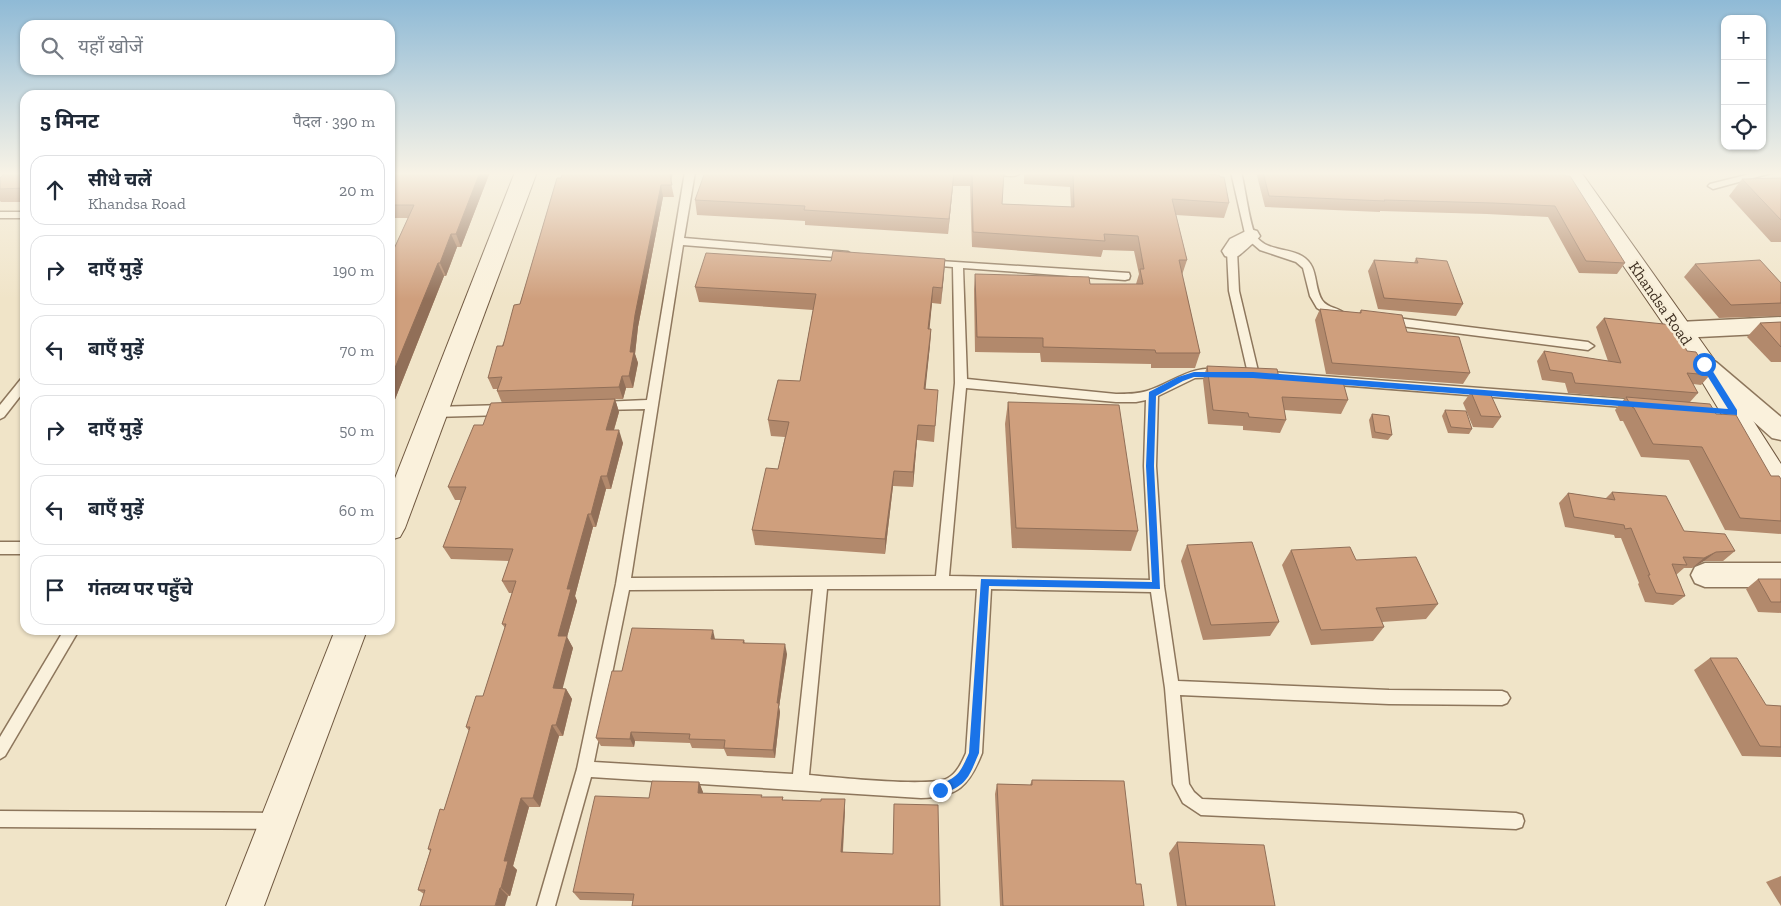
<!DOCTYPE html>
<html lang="hi">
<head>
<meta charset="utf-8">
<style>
  body { margin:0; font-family:"Zilla Slab","Noto Sans Devanagari",serif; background:#f2f2f3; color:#1f2937 }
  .controls { position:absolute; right:15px; top:15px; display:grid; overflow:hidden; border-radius:10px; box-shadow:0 1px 4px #0004 }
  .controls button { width:45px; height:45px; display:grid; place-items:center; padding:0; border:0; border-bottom:1px solid #e0e1e3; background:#fff; color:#1f2937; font:25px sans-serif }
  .stop { position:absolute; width:15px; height:15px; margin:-11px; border:4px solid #1a73e8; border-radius:50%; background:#fff }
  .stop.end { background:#1a73e8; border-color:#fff; box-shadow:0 1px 5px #0008 }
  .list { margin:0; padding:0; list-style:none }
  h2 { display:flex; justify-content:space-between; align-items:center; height:65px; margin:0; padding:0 20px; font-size:21px }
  h2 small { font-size:16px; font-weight:400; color:#747a83 }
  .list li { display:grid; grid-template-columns:32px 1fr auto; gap:15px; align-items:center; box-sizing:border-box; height:70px; margin:0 10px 10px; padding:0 10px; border:1px solid #e0e1e3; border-radius:15px }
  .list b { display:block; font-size:19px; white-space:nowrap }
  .list p { margin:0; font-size:16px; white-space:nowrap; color:#747a83 }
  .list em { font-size:16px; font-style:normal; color:#747a83 }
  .icon { flex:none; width:28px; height:28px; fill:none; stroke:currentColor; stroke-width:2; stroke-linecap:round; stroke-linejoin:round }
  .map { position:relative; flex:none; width:1781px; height:906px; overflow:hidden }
  .search { position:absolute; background:#fff; box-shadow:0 1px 4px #0004; left:20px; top:20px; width:375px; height:55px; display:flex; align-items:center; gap:12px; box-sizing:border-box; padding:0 18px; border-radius:15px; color:#747a83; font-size:19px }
  .panel { position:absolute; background:#fff; box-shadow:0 1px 4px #0004; left:20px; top:90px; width:375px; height:545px; border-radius:15px }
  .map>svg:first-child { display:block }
</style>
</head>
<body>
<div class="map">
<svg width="1781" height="906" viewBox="0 0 1781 906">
  <rect width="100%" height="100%" fill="#f0e4c8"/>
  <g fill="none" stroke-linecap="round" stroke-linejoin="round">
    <defs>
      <g id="lane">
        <path d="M 685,172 L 695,172 L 684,238 L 848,252 L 853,255 L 848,258 L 683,245 L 631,578 L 936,576 L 955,383 L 953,267 L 928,265 L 924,264 L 923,262 L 924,260 L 1129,273 L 1130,276 L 1129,279 L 1125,280 L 963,268 L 967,379 L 1116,394 C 1127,394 1137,394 1147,391 C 1173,383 1194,362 1224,371 L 1226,374 L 1224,377 L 1195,378 L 1158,396 L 1156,466 L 1164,586 L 1178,681 L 1389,690 L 1502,691 L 1507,693 L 1510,698 L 1507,703 L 1502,705 L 1389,704 L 1180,695 L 1189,784 L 1194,792 L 1202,799 L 1516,813 L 1522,815 L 1524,821 L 1522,827 L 1516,829 L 1201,815 L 1183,803 L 1173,784 L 1165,688 L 1151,592 L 991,589 L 982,753 C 969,786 958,797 921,798 L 591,777 L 555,906 L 537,906 L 577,769 L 616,584 L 645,409 L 602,410 L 596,406 L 602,402 L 647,400 ZM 966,388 L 1116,402 L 1136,402 L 1146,400 L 1144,466 L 1150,580 L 949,576 ZM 813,589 L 793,774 L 594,762 L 629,590 ZM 827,589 L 977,589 L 966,753 C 962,762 957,773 948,778 C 932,788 833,777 809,775 Z"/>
        <path d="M 997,172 L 1019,172 L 1020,173 C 1015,178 1002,176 997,172 Z"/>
        <path d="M 1231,172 L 1241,172 C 1245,186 1250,228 1256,236 C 1266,251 1288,248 1302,256 C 1319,266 1313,285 1322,300 C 1328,309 1339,307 1345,314 L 1343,317 L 1339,318 L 1327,314 L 1317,308 L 1310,296 L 1303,268 L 1296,262 L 1260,250 L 1246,238 Z"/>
        <polygon points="1758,172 1775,172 1713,189 1708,186 1710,184"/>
        <rect x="0" y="212" width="25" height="6"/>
        <polygon points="1232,248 1237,251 1239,291 1258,371 1637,400 1643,404 1637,408 1249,378 1229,291 1227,251"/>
        <polygon points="1389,317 1588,342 1594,346 1588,350 1385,324 1383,321 1385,318"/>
        <polygon points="25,378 25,390 4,417 0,419 0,405 21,379"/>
        <polygon points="504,405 510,410 504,415 434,417 430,415 428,412 430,409 434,407"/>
        <rect x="0" y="542" width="25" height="12"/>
        <polygon points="64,630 79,630 5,756 0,759 0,737"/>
        <polygon points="0,811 275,813 281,815 283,821 281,827 275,829 0,827"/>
      </g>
      <g id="street">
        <path d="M 1250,229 L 1257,231 L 1260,236 C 1258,239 1240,255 1238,256 C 1233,258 1229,257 1225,256 L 1222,251 L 1230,239 Z"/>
        <polygon points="1781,317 1781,333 1679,338 1671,336 1668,330 1671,324 1679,322"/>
        <polygon points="1708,360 1716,362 1781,417 1781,440 1772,438 1700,374 1696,368 1700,362"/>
        <polygon points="1705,563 1781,563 1781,587 1705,587 1695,583 1691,575 1695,567"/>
      </g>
      <g id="secondary">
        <polygon points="515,172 537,172 405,528 400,537 390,540 390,491"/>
        <polygon points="1559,172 1581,172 1713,358 1781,464 1781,499 1771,496 1695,370"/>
        <polygon points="335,630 367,630 264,906 226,906"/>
      </g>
    </defs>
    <use href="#lane" stroke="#8d765c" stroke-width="3"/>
    <use href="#street" stroke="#8d765c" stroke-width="3"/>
    <use href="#secondary" stroke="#6f573f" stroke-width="2"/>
    <use href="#lane" fill="#faf1dc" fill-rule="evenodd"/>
    <use href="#street" fill="#faf1dc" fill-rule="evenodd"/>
    <use href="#secondary" fill="#faf1dc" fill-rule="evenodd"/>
  </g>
  <g fill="#b2896c">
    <polygon points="25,172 25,202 1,202 0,201 0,178"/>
    <polygon points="390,172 490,172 461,247 457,247 446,276 444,276 390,412 390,252 393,251 408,218 390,218"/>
    <polygon points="705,172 1004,172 1002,204 1071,207 1070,187 1024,184 1024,172 1215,172 1215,174 1229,203 1224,218 1176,215 1187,260 1182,275 1200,353 1195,368 1151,368 1151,364 1041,362 1040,353 975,352 974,289 975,274 1090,284 1136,284 1139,274 1134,251 1103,250 1101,257 972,247 970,186 953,186 948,234 805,225 805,221 697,215 695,200"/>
    <polygon points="1256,172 1563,172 1625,263 1617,274 1579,273 1548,217 1487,214 1380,211 1380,212 1265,207"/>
    <polygon points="557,178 671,183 674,197 663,197 638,327 635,354 638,363 633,388 626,388 623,399 615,399 619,412 614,430 623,443 611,489 606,489 596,527 593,527 575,596 577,601 567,637 573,648 562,688 566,689 572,699 563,736 559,736 540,807 529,807 513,866 517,870 510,896 424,894 418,890 430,851 428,849 444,810 469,731 466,727 483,696 505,628 502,624 512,593 509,593 502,581 509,561 451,559 443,547 461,500 455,500 448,487 483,425 502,403 497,391 498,389 493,389 488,378 520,304"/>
    <polygon points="1781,178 1781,242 1771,242 1729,196 1742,179"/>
    <polygon points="1416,258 1463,304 1456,316 1378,309 1368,271 1374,260 1414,263"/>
    <polygon points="945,259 941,304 932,303 929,329 931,329 930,345 925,389 937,405 934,442 917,440 913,487 893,486 885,554 755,545 752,530 778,469 785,437 771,436 768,420 800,381 813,310 699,302 695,287 831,261"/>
    <polygon points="1695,264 1781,283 1781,316 1719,318 1684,277"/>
    <polygon points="1320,309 1359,313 1361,310 1407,332 1470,373 1463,384 1326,374 1315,320"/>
    <polygon points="1604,318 1687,351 1710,375 1701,385 1693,384 1698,393 1690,402 1716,414 1771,476 1781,479 1781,534 1725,530 1689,460 1641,457 1623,421 1620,421 1615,410 1625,398 1568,393 1565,383 1542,380 1537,361 1544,351 1608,361 1596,327"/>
    <polygon points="1781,322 1781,362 1771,362 1747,337 1760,323"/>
    <polygon points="1207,366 1279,378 1348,400 1341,414 1284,410 1286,420 1280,433 1243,430 1243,426 1208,424 1203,380"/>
    <polygon points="1471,392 1501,417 1493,428 1473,427 1463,403"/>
    <polygon points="1008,402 1138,531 1131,551 1012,548 1005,424"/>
    <polygon points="1445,410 1472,429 1469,434 1448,433 1442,416"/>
    <polygon points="1372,414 1392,435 1388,440 1372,438 1369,420"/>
    <polygon points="1612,492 1684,531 1735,551 1723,561 1704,561 1692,568 1684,568 1676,575 1685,596 1673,605 1645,602 1638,584 1639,583 1621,538 1615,538 1614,535 1565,527 1559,503 1568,493 1605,499"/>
    <polygon points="1187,545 1279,622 1270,636 1203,640 1181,561"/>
    <polygon points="1291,550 1356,560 1438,604 1426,619 1382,622 1384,627 1373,641 1311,645 1282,565"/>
    <polygon points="1758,579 1781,579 1781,613 1758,612 1746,589"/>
    <polygon points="715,639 744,640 745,643 787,654 779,707 780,712 775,758 727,756 724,749 692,748 690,743 635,741 634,747 601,746 596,738 622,671"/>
    <polygon points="1710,658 1766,705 1781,706 1781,757 1742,756 1694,670"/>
    <polygon points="1032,780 1136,884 1144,906 1000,906 995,794 997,784 1030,785"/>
    <polygon points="699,782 703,793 762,797 783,797 783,800 845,809 843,852 940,906 633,901 580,900 573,892 649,798"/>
    <polygon points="1177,842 1275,906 1177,906 1169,853"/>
    <polygon points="1781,876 1781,906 1766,882"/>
  </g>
  <g fill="#916f58">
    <polygon points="480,172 490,172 461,247 456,234"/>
    <polygon points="669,172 673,172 671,183"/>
    <polygon points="954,172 953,186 948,234 949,219"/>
    <polygon points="661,185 663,197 638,327 635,354 638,363 633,388 629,376 630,352 635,315"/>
    <polygon points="451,234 457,247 446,276 440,263"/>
    <polygon points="945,259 944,275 941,304 942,288"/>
    <polygon points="438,263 444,276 390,412 390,380"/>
    <polygon points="933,287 932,303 928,345 928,329"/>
    <polygon points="931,329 930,345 924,404 924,389"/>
    <polygon points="622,376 626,388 623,399 619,387"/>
    <polygon points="615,399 619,412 610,443 606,430"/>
    <polygon points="918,425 917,440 913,487 913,472"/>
    <polygon points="619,430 623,443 611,489 607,476"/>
    <polygon points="894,471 893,486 885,554 885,539"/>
    <polygon points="601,476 606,489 596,527 591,514"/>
    <polygon points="588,514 593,527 575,596 577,601 567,637 573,648 560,699 553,688 558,636 567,589"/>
    <polygon points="1716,552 1704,561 1692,568 1704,558"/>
    <polygon points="713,630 715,639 711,639"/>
    <polygon points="785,644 787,654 779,707 780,712 775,758 773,750 777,703"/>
    <polygon points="566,689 572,699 563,736 556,725"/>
    <polygon points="552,725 559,736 540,807 533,798"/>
    <polygon points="631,732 635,741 634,747 630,739"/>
    <polygon points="699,782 703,792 702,802 698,793"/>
    <polygon points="521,798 529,807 513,866 517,870 510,896 501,888 504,861"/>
    <polygon points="845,799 845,809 842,861 841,852"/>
    <polygon points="500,888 508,896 505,906 495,906"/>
  </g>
  <g fill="#cf9f7d" stroke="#916f58">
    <polygon points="6,172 25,172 25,188 0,189 0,178"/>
    <polygon points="390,172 480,172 456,234 451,234 440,263 438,263 390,380 390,252 393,251 414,205 390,205"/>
    <polygon points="563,172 669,172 672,185 661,185 635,315 630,352 634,352 629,376 622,376 619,387 497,391 502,377 488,378 497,346 503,346 514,305 520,304 557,178 561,178"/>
    <polygon points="705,172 954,172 949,219 804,210 805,206 695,200"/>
    <polygon points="972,172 1004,172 1002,204 1074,207 1073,172 1180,172 1219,175 1220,177 1224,177 1229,203 1172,199 1187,260 1179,260 1200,353 1156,353 1155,350 1043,347 1043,338 977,337 975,274 1089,277 1090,284 1143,284 1140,269 1144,269 1138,236 1104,234 1105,241 973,232"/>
    <polygon points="1263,172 1563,172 1566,176 1570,176 1625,263 1586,261 1555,206 1493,203 1384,200 1385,201 1269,196"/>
    <polygon points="1781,178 1781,220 1742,179"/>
    <polygon points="833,251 945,259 942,288 933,287 928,329 931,329 924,389 938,390 935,426 918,425 913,472 894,471 885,539 752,530 766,468 778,469 789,422 768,420 778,380 800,381 816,294 695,287 706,253 831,261"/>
    <polygon points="1416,258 1447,261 1463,304 1384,298 1374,260 1418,263"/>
    <polygon points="1760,260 1781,283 1781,303 1731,305 1695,264"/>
    <polygon points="1320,309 1361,313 1361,310 1402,315 1407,332 1459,337 1470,373 1332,363"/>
    <polygon points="1604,318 1674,325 1687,351 1696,352 1710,375 1687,373 1698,393 1575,383 1572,373 1550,370 1544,351 1621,363"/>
    <polygon points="1781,322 1781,347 1760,323"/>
    <polygon points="1207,366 1277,369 1279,378 1343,382 1348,400 1282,397 1286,420 1249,417 1248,413 1213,410"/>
    <polygon points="1471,392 1490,393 1501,417 1481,416"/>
    <polygon points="1626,397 1710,404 1716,414 1736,415 1771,476 1779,476 1781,479 1781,521 1740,518 1702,447 1653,444 1634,408 1632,407"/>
    <polygon points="615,399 606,430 619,430 607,476 601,476 591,514 588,514 567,589 571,589 558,636 567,636 553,688 566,689 556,725 552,725 533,798 521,798 504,861 508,861 501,888 500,888 495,906 420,906 425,890 418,890 431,849 428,849 440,809 444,810 470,727 466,727 476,696 483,696 506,624 502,624 516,581 502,581 513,549 443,547 466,487 448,487 474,425 483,425 491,403"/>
    <polygon points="1008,402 1119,405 1138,531 1016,528"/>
    <polygon points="1445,410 1466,411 1472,429 1451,427"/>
    <polygon points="1372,414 1389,416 1392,435 1375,432"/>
    <polygon points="1612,492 1666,496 1684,531 1725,534 1735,551 1716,552 1704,558 1683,557 1687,565 1672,564 1685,596 1656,593 1648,575 1650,575 1631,528 1625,529 1624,525 1574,517 1568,493 1615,500"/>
    <polygon points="1252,542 1279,622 1211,625 1187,545"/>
    <polygon points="1350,547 1356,560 1416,557 1438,604 1376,608 1384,627 1321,630 1291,550"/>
    <polygon points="1758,579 1781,579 1781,602 1771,602"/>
    <polygon points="632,628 713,630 711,639 744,640 743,643 785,644 777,703 779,703 773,750 724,748 725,740 689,739 690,734 631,732 630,739 596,738 612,671 622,671"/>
    <polygon points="1710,658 1737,658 1766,705 1781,706 1781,747 1760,746"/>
    <polygon points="1032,780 1124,781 1136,884 1141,884 1144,906 1003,906 997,784 1032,785"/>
    <polygon points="652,781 699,782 698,793 762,795 761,797 783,797 782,800 821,801 821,799 845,799 841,852 893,854 894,804 938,805 940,906 632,906 634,894 573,892 595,796 649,798"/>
    <polygon points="1177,842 1264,845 1275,906 1186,906"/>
  </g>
  <linearGradient id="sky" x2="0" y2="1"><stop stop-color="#8fbad6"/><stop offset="0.58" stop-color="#f8f3e6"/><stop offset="1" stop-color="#f8f3e6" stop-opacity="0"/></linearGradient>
  <rect width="1781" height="299" fill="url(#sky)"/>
  <path fill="#1a73e8" d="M 1701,362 L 1707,362 L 1737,410 L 1737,415 L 1253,378 L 1194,377 L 1183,381 L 1156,396 L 1154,466 L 1160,589 L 989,586 L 979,753 C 968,779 967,785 940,795 L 936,794 L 934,790 L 936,786 C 958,777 959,775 969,753 L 981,579 L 1152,582 L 1146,466 L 1149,392 L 1178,377 L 1194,372 L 1253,372 L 1728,409 L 1700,364 Z"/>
  <g text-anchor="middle" stroke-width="5" stroke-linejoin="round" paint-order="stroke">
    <g font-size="16" fill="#3d2e20" stroke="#f7eed8">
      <text transform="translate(1661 303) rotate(55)" y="6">Khandsa Road</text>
    </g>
  </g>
</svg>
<div class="controls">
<button>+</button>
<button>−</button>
<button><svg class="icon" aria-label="locate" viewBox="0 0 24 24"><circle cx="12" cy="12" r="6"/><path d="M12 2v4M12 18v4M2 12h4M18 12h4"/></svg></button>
</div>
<div class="stop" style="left:1704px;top:364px"></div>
<div class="stop end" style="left:940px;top:790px"></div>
<div class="search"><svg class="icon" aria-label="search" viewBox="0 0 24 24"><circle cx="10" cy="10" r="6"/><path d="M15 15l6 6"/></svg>यहाँ खोजें</div>
<section class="panel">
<h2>5 मिनट<small>पैदल · 390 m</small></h2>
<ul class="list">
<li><svg class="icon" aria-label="ahead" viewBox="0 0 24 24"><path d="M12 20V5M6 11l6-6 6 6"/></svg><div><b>सीधे चलें</b><p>Khandsa Road</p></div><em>20 m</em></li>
<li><svg class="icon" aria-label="right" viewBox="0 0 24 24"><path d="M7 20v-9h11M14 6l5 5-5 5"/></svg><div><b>दाएँ मुड़ें</b></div><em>190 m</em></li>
<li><svg class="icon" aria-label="left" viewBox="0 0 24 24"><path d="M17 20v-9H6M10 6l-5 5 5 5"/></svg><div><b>बाएँ मुड़ें</b></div><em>70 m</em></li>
<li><svg class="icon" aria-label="right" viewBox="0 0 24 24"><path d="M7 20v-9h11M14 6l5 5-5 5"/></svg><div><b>दाएँ मुड़ें</b></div><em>50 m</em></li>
<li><svg class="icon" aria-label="left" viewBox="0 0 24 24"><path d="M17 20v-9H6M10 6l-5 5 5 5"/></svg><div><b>बाएँ मुड़ें</b></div><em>60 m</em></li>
<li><svg class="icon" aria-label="arrive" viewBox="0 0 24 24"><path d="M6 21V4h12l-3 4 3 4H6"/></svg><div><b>गंतव्य पर पहुँचे</b></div></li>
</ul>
</section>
</div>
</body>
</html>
